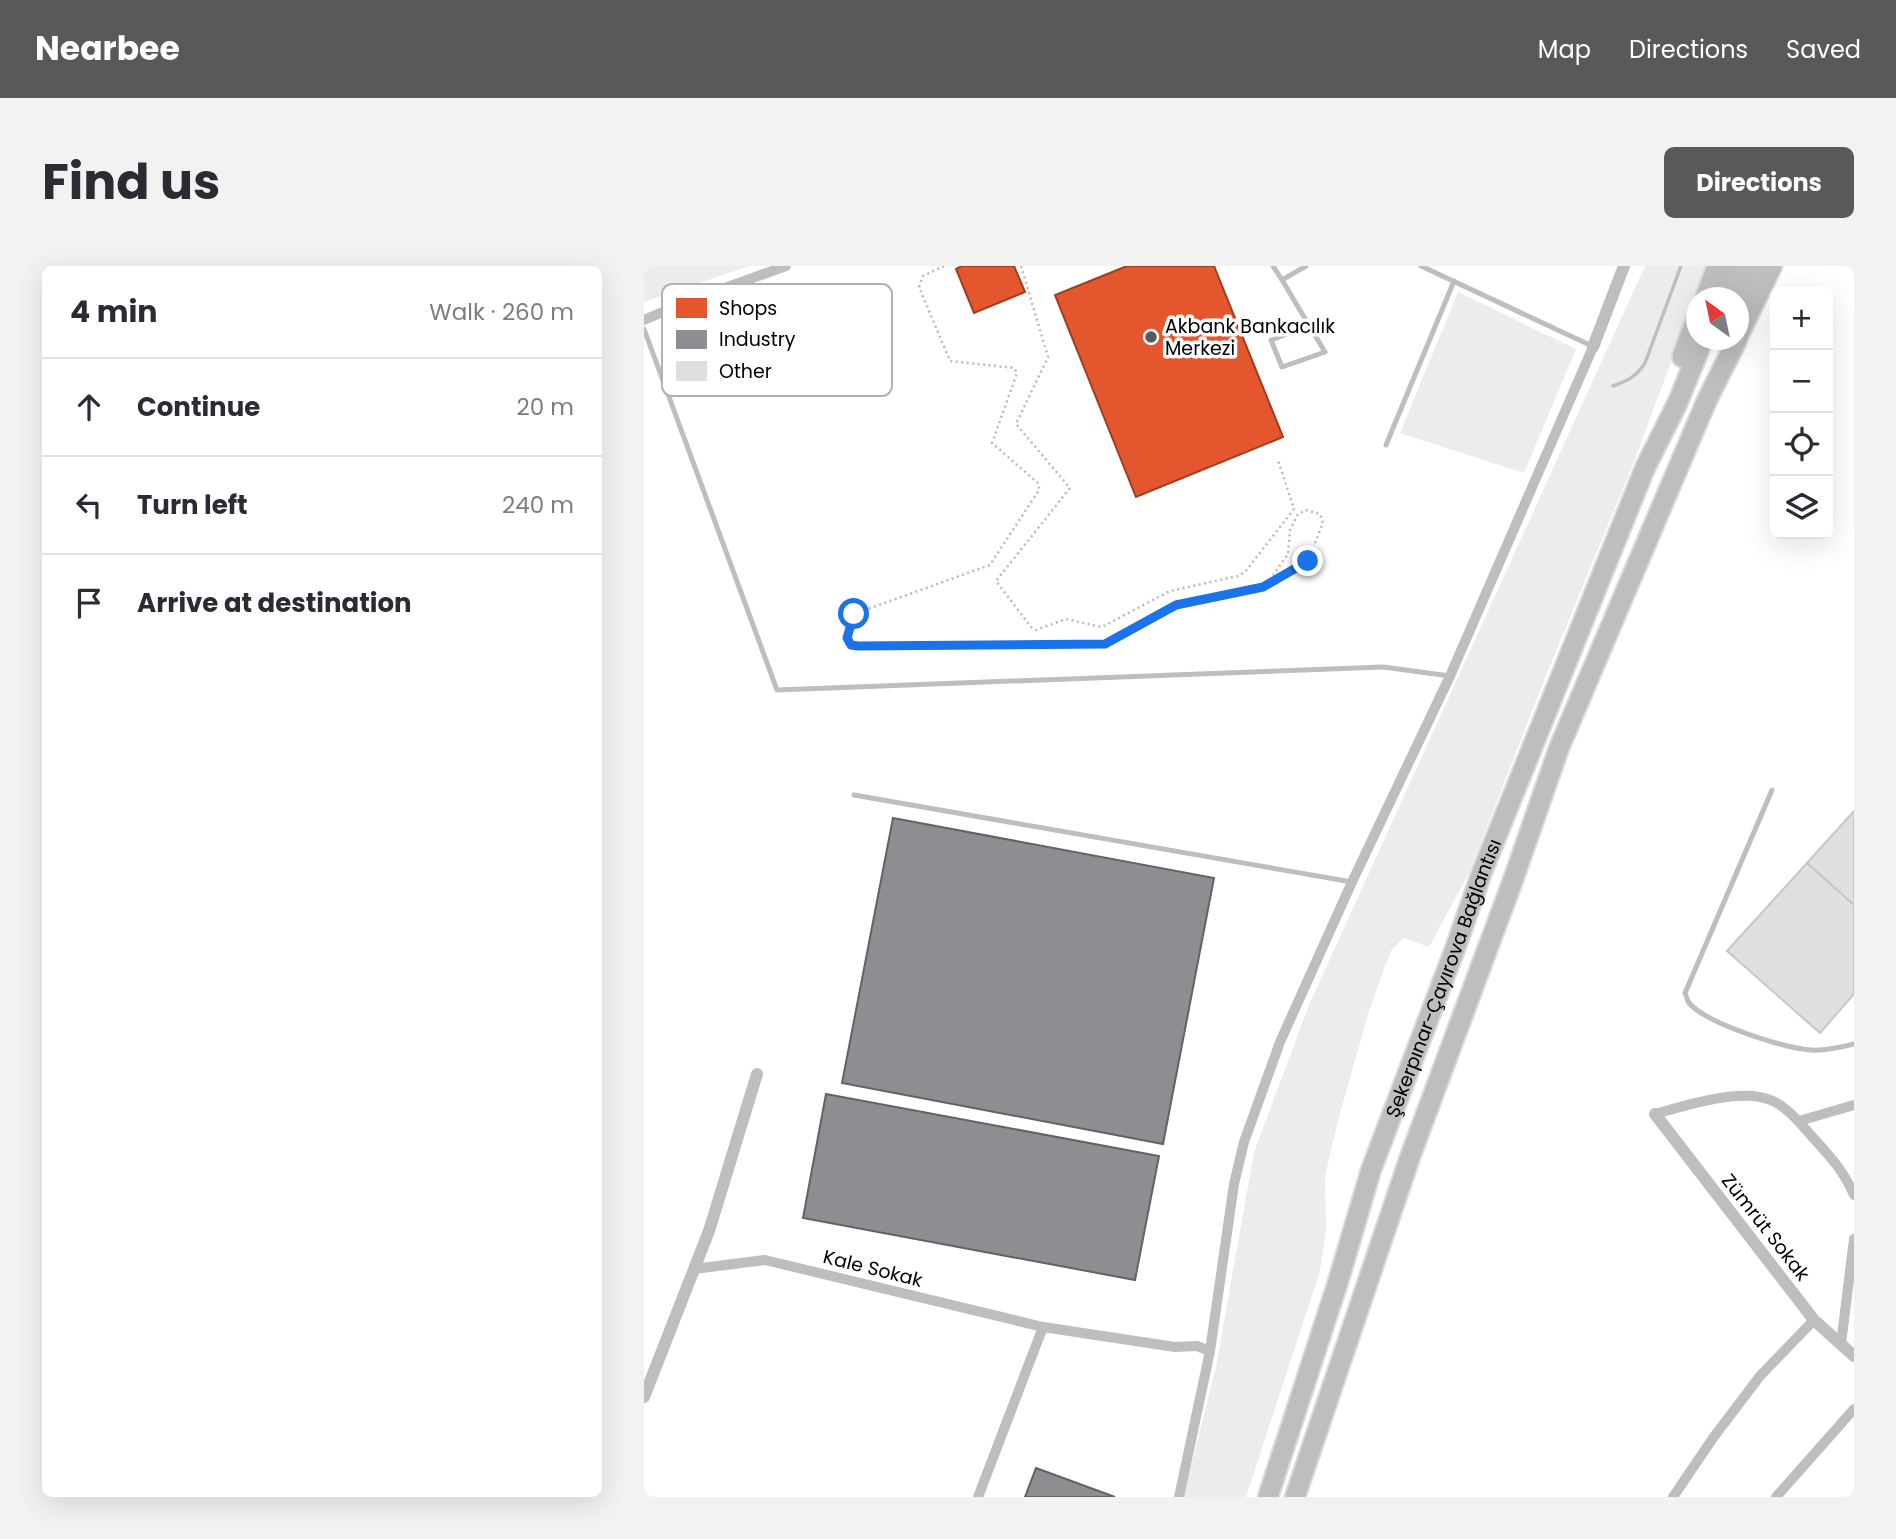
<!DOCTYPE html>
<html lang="en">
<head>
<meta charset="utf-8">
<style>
  body { margin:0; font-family:Poppins,sans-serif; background:#f2f2f3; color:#2b2b33 }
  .controls { position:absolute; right:21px; top:21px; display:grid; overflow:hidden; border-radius:10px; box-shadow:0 7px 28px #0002 }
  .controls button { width:63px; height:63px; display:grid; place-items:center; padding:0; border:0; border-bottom:2px solid #e1e1e2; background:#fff; color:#2b2b33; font:35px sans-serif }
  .compass { position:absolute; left:1042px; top:21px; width:63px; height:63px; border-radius:50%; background:#fff; box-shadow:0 7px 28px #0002; rotate:327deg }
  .stop { position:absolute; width:21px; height:21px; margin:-16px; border:5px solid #1a73e8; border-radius:50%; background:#fff }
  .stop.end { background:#1a73e8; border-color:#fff; box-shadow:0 2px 7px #0008 }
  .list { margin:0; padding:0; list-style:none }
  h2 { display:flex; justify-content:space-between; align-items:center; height:91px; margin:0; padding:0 28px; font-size:30px }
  h2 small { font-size:23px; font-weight:400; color:#7c7c81 }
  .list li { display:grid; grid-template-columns:46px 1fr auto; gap:21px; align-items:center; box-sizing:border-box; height:98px; padding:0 28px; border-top:2px solid #e1e1e2 }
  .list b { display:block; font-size:26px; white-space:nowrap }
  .list em { font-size:23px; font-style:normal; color:#7c7c81 }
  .icon { flex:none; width:38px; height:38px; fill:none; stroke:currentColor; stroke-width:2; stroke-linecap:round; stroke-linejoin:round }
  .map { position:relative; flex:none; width:1210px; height:1231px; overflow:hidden; border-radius:10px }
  header { display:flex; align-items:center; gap:42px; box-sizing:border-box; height:98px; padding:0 35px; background:#595959; color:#fff }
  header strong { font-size:33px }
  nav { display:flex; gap:38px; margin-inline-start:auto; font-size:24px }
  .intro { display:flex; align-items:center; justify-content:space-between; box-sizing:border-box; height:168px; padding:0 42px }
  h1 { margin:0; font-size:49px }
  .button { padding:18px 32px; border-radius:10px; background:#595959; color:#fff; font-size:24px; font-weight:700 }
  main { display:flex; gap:42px; padding:0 42px }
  aside { flex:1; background:#fff; border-radius:10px; box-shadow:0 7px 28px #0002 }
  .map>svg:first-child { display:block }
</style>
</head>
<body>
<header>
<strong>Nearbee</strong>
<nav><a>Map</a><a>Directions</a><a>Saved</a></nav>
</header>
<div class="intro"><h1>Find us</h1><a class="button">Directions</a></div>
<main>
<aside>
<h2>4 min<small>Walk · 260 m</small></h2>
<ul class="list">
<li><svg class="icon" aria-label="ahead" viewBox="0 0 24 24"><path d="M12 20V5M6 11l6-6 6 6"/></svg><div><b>Continue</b></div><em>20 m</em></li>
<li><svg class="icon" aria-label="left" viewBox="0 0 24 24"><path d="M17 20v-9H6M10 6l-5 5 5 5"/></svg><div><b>Turn left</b></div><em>240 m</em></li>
<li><svg class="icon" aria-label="arrive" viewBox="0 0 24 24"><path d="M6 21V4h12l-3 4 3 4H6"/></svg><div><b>Arrive at destination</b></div></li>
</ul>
</aside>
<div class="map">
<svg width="1210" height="1231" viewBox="0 0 1210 1231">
  <rect width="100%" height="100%" fill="#fff"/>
  <g fill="#ececec">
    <polygon points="0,0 105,0 0,36"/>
    <polygon points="1001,0 1063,0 989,198 895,427 825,607 785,681 760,672 748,683 741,700 724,748 695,851 681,910 682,966 676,1005 602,1231 539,1231 572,1101 610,886 665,739"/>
    <polygon points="814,26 932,83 880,207 756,167"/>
  </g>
  <g fill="#e4572e" stroke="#a03d20" stroke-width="2">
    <polygon points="318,0 370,0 381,26 330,47 312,3"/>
    <polygon points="483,0 570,0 639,171 492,231 411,29"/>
  </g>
  <g fill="#8d8d92" stroke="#636366" stroke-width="2">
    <polygon points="249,552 570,612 519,878 198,817"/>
    <polygon points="182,828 515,890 491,1014 159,952"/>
    <polygon points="392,1202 471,1231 381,1231"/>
  </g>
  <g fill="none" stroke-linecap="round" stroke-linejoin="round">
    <path stroke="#bfbfbf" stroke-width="3.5" d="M 969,120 C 983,115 992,111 1001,97 L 1037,0"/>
  </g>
  <g fill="#dfdfdf" stroke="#c7c7c7" stroke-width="2">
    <polygon points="1210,545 1210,639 1163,597"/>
    <polygon points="1163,597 1210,639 1210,728 1176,767 1083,685"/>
  </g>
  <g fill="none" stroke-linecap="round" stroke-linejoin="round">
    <defs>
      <g id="motorway">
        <polyline points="1061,32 1073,0"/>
        <polyline points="1076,32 1088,0"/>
        <polyline points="1094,34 1108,0"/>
        <polyline points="1094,70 1128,0"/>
        <polyline points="1038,91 1052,53"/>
        <path id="s1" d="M 624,1231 L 694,1016 L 727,904 L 811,683 L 838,606 L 1001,202 L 1034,136 L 1059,74"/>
        <polyline points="651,1231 766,891 868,617 915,482 1063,134 1093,74"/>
      </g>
    </defs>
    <use href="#motorway" stroke="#dbdbdb" stroke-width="23"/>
    <g stroke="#b9b9b9" stroke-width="2.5" stroke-dasharray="2 3.5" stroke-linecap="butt">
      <polyline points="300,0 279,10 275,21 306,95 370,102 373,107 348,177 395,218 395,224 346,299 210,348 203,372 207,378 461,378 532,339 619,321 664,294 679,257 676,248 662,244 654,248 646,264 644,288 623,318"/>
      <polyline points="377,0 404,91 372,158 426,222 352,315 387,361 392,364 422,353 458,361 526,325 594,310 601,306 650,243 634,194"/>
    </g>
    <g stroke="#bebebe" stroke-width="5">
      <polyline points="629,0 638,14 662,0"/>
      <polyline points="777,0 948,80"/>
      <polyline points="638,14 681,86 638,101 627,74 666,60"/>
      <polyline points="0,63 133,424 739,401 806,410"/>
      <polyline points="742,179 810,15"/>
      <path d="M 1128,524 L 1041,727 C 1043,731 1043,734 1045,737 C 1063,758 1140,782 1167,784 C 1182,785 1195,782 1210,778"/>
      <polyline points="210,529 708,616"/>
    </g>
    <g stroke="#bebebe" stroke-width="10">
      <polyline points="0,54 45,35 142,0"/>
      <path d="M 1011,848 C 1043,839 1098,821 1129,835 C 1146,843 1160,862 1173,876 C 1189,894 1200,906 1210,929"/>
      <polyline points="1155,855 1210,839"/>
      <polyline points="50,1003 121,994 399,1061 531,1081 553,1080 566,1085"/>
      <polyline points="1197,1078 1210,973"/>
      <polyline points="334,1231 399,1061"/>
      <polyline points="535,1231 566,1085 590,918 600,876 636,776 708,616 806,410 949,81"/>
      <polyline points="1029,1231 1069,1172 1116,1110 1170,1054"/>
      <polyline points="1132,1231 1210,1143"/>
    </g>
    <g stroke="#bebebe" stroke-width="12">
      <polyline points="949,81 980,0"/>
      <polyline points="1011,848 1170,1054 1210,1090"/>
      <polyline points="0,1131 65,965 113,808"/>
    </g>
    <use href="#motorway" stroke="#bebebe" stroke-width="19"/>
  </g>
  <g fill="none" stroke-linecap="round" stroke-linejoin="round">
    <polyline stroke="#1a73e8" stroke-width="9" points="210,348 203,372 207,379 214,380 461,378 532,339 619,321 664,295"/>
  </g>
  <circle fill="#595959" stroke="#fff" stroke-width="2.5" cx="507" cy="71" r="7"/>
  <g text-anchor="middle" stroke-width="7" stroke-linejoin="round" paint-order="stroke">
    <g font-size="19" fill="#000" stroke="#fff" text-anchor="start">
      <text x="521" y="67">Akbank Bankacılık<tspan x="521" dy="22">Merkezi</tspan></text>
    </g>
    <g font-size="19" fill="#000" stroke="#fff">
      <text dy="7" stroke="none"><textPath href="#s1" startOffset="548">Şekerpınar-Çayırova Bağlantısı</textPath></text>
      <text transform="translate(1122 961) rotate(52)" y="7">Zümrüt Sokak</text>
      <text transform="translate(229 1002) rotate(14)" y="7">Kale Sokak</text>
    </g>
  </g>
  <rect x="18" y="18" width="230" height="112" rx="10" fill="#fff" stroke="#b2b2b2" stroke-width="2"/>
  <rect x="32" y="32" width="31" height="20" fill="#e4572e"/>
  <rect x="32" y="64" width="31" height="19" fill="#8d8d92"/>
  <rect x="32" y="95" width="31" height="20" fill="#dfdfdf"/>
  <g font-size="19" fill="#000">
    <text x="75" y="49">Shops</text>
    <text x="75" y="80">Industry</text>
    <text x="75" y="112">Other</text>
  </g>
</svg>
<div class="controls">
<button>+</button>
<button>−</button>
<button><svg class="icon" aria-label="locate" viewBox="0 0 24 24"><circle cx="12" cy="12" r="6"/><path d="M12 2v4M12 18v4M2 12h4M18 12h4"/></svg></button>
<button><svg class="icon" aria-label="layers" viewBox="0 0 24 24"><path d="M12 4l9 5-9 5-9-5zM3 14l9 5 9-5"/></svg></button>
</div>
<svg class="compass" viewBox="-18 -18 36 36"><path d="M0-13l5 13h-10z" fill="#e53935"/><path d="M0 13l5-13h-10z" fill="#7c7c81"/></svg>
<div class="stop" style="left:210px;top:348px"></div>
<div class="stop end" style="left:664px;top:295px"></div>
</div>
</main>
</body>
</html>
